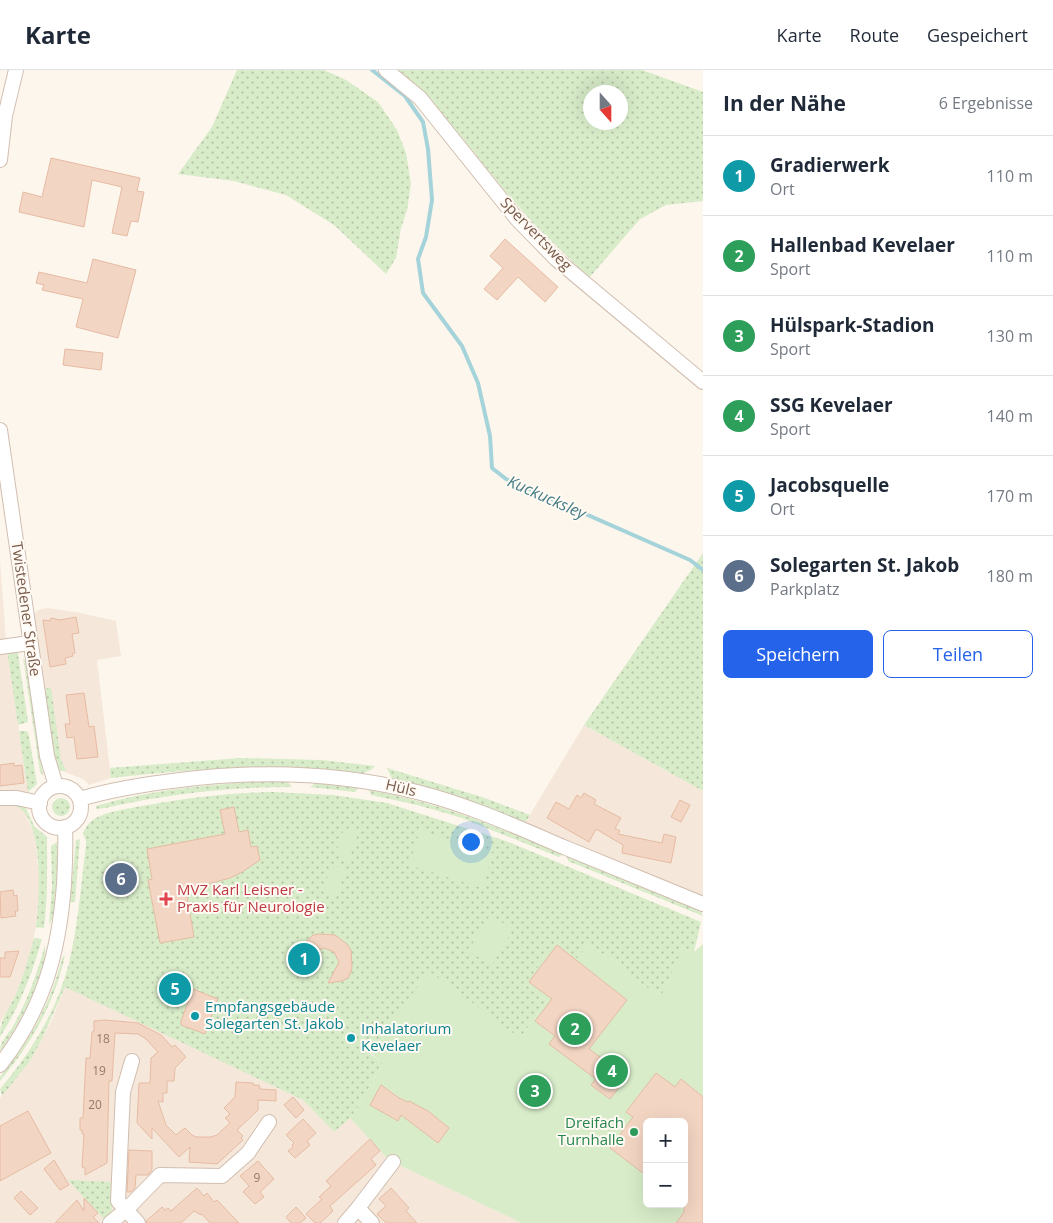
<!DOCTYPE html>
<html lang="de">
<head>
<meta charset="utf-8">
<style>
  body { margin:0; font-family:"Open Sans",sans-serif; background:#f6f6f7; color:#1f2937 }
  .controls { position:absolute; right:15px; bottom:15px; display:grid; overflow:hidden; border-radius:8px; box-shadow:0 5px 20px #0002 }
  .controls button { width:45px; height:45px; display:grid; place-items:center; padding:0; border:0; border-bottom:1px solid #e0e1e3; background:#fff; color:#1f2937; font:25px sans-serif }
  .compass { position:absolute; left:583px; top:15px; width:45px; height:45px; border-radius:50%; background:#fff; box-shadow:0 5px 20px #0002; rotate:159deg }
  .you { position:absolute; left:470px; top:771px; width:18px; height:18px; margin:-12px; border:4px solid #fff; border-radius:50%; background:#1a73e8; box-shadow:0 0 0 8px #1a73e833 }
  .badge { display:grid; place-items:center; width:32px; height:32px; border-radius:50%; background:#2563eb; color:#fff; font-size:16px; font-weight:700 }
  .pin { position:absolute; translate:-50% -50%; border:2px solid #fff; box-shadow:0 1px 5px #0006 }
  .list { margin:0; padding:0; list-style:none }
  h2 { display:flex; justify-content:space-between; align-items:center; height:65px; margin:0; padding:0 20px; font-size:21px }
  h2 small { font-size:16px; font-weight:400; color:#747a83 }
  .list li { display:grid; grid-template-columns:32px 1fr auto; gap:15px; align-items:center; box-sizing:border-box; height:80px; padding:0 20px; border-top:1px solid #e0e1e3 }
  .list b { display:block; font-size:19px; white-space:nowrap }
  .list p { margin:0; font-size:16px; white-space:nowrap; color:#747a83 }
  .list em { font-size:16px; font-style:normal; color:#747a83 }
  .actions { display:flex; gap:10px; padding:15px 20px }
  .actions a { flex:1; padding:11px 0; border:1px solid #2563eb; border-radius:8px; text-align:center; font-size:18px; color:#2563eb }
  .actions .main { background:#2563eb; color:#fff }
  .map { position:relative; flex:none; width:703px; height:1153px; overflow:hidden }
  header { display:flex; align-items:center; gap:30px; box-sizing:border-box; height:70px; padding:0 25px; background:#fff; border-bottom:1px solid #e0e1e3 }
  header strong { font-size:24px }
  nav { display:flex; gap:28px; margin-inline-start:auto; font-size:18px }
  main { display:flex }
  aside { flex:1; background:#fff }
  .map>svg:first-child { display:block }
</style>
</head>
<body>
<header>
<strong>Karte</strong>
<nav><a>Karte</a><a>Route</a><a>Gespeichert</a></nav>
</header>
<main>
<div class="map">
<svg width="703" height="1153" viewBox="0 0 703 1153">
  <defs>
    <pattern id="green-dots" width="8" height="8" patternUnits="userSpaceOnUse" patternTransform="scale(1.25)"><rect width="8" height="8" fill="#d8ecc9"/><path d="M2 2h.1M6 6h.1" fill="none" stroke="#b4c2a5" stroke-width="1.8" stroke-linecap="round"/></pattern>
  </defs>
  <rect width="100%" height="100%" fill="#fdf6ec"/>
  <g fill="#f5e8da">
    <polygon points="0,490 6,570 28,722 19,737 25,743 35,766 40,817 36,857 27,897 16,924 0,953"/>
    <polygon points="47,538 76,542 116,551 121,586 97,590 111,708 89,715 85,710 60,700 57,695 53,681 33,545 38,540"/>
    <polygon points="584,655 703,721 703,834 522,758"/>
    <polygon points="65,916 303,1030 334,1062 350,1047 387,1088 386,1089 522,1153 0,1153 0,1028 30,991 51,952"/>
  </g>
  <g fill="url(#green-dots)" fill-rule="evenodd">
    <polygon points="237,0 324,0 346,10 378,32 397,60 406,83 411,114 407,140 401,158 396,188 386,204 334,155 286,125 234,111 178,104 212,57"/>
    <path d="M 399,0 L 642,0 L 703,22 L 703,131 L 666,135 L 640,149 L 589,208 L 532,152 L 505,121 L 430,28 ZM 590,22 L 620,22 L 620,52 L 590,52 Z"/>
    <polygon points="703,483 703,721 584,655"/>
    <polygon points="7,580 18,583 28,652 18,655"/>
    <polygon points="23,587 28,596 43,706 40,702"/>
    <polygon points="46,618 51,618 61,690 66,701 60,701 52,679 44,621"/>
    <polygon points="19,661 27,661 29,666 37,714 28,722"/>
    <path d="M 241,688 L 321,690 L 375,696 L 371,700 L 363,703 C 279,692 196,699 111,708 L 110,698 Z"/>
    <polygon points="387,698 485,728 530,745 525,753 469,731 398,711 391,707"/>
    <path d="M 253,712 L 288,712 L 292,717 C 229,717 167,724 105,738 L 97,739 L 96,736 C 146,721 201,715 253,712 Z"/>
    <polygon points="316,713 358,718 355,722 310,717"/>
    <path d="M 369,720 C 438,732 498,757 563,784 L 559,787 L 459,747 L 417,735 L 371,725 Z"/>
    <path d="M 273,722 L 333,725 L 387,733 L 506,771 L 701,852 L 694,882 L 683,878 L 662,927 L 623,903 L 626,898 L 588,875 L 577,889 L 525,914 L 547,931 L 520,968 L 369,983 L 383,993 L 351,1049 L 350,1048 L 334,1062 L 303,1030 L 65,917 L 42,969 L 30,991 L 2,1026 L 0,1019 C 31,982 57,941 69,893 C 78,855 81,815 86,775 L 86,770 L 83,764 C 85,758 88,753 94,749 C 108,741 127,739 142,736 C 186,728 229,723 273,722 Z"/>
    <circle cx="61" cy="737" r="9"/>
    <path d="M 20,734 L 25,736 L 34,756 L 47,767 C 47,798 48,827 44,858 L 36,857 C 40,832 45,743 13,735 Z"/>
    <polygon points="80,769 75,832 70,832 76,770"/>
    <path d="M 57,772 C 58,787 58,845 49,855 L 52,816 L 51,776 Z"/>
    <polygon points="567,786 691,836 701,842 703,846 568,791"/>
    <path d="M 34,868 L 42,869 C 32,904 20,936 0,967 C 0,948 8,941 16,924 C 24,905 29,887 34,868 Z"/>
    <path d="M 45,875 C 49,903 17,958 0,981 C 0,972 7,965 12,958 C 27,932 37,904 45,875 Z"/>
    <path d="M 65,885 C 55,933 31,974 0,1011 L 0,1007 C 29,972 51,933 62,888 Z"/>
    <polygon points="68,1110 114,1112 111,1144 105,1150"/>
  </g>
  <g fill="#d8ecc9" fill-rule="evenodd">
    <polygon points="344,758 358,763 349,790 335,785"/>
    <polygon points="420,760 493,783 482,818 409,795"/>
    <polygon points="331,795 346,799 337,826 323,822"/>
    <polygon points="490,845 513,859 492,895 468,881"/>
    <path d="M 556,873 L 577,889 L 588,875 L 626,898 L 623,903 L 661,926 L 683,878 L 694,882 L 703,874 L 703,1153 L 522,1153 L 386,1089 L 387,1088 L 351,1049 L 383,993 L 369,982 L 429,901 L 520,968 L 547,931 L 525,914 ZM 647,1052 L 684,1052 L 684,1134 L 647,1134 Z"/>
  </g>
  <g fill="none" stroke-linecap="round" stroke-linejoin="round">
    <polyline stroke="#a5d3da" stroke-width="4" points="372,0 405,26 423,52 428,79 432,130 426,167 418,189 423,223 462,276 478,313 490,366 492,398 506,409 690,490 703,500"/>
  </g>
  <g fill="#f3d5c3" stroke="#e6bba3">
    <polygon points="51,88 140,108 137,121 144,122 138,152 131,151 127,166 112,163 122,117 92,110 84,157 19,142 23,122 42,127"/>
    <polygon points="505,169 558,217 545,232 518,207 497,230 484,219 503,198 490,186"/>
    <polygon points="93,189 136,200 118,268 76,257 83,229 42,220 44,215 36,213 39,202 87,213"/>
    <polygon points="65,279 103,283 101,300 63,295"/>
    <polygon points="76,547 79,563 72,564 75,583 72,584 73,586 65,588 66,594 50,597 43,550 50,551 51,548 60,550"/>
    <polygon points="84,623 89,657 94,656 98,687 77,689 74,667 67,668 65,654 70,654 66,625"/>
    <polygon points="14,693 14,696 22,695 24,713 0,716 0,695"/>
    <polygon points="584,723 596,730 594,734 621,748 615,758 620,761 618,764 662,773 664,764 676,767 671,793 622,783 623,775 596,759 589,772 547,748 556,732 569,739 577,725 581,728"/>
    <polygon points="680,730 690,735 681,752 671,747"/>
    <polygon points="234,737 239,762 248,760 251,777 257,776 260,790 242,802 230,808 186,820 194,867 160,873 148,810 152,809 147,779 225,764 220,740"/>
    <polygon points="13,820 14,826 17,825 18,841 15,841 16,846 1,848 0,822"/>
    <polygon points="319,864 335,865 347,874 351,880 352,897 351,902 348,908 342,911 328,913 339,892 334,882 324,878 314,882 307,903 299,894 296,887 297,882 301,876 313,865"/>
    <polygon points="557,875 627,930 589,979 627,1007 610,1029 591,1015 596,1009 549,974 555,966 535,951 552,929 529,912"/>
    <polygon points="19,881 10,907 0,907 0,888 5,888 5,882"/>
    <polygon points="193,919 218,929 205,964 181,955 181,951"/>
    <polygon points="105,950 138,953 161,965 172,977 175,975 186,987 175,998 174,1011 167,1011 167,1023 163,1023 163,1032 158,1031 166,1055 176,1065 185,1058 192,1065 196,1067 211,1067 217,1065 230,1053 225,1048 230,1044 224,1038 235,1027 236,1012 253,1013 253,1015 259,1015 260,1019 276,1020 276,1031 258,1030 258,1040 237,1060 243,1066 241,1068 243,1070 217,1094 189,1092 190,1077 179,1087 152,1058 152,1069 137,1053 139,1013 150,1013 151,988 158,982 146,969 138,964 115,963 112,1011 109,1011 107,1093 85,1105 85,1098 82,1097 84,1064 82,1064 82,1060 80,1060 80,1048 83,1048 86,988 90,988 92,962 94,961 94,951"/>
    <polygon points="656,1003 675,1017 681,1009 703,1027 703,1153 676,1153 684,1142 684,1052 647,1052 647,1106 610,1078 633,1047 626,1042"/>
    <polygon points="381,1015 399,1028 408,1032 409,1031 428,1041 449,1058 438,1073 401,1045 398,1051 370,1035"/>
    <polygon points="293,1027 304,1040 296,1048 284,1035"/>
    <polygon points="28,1041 51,1083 0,1111 0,1056"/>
    <polygon points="303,1049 316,1063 307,1071 310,1075 295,1088 288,1081 293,1077 292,1075 294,1073 286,1065"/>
    <polygon points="370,1069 380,1081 371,1089 376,1095 330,1136 333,1141 320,1153 315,1153 306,1144 322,1129 319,1127 331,1116 326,1111"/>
    <polygon points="129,1080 152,1081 152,1100 148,1105 136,1105 135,1118 131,1122 127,1122"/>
    <polygon points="54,1090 69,1115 60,1120 44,1099"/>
    <polygon points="258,1091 274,1109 260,1122 264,1127 255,1134 243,1122 249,1116 240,1106"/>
    <polygon points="197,1118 204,1126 207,1123 214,1132 217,1130 239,1153 210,1153 202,1144 201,1145 194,1141 181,1153 147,1153 146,1151 162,1137 165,1140 168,1138 171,1141"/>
    <polygon points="391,1118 409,1138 406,1141 417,1153 386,1153 377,1144 386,1136 379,1129"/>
    <polygon points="21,1121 38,1138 30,1145 14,1128"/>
    <polygon points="84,1128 98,1143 93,1147 99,1153 55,1153 77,1130 84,1141"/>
    <polygon points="296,1137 306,1148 300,1153 291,1153 286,1147"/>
  </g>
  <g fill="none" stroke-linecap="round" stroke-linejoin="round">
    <defs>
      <g id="minor">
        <polyline points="386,0 420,28 517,149 556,189 703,312"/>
        <polyline points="0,90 5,46 16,0"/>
        <polyline points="0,360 47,686 56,716"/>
        <polyline points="0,577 30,573"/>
        <circle cx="60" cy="737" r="21"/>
        <polyline points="0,728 17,728 40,733"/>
        <path d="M 80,729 C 113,719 146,714 180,710 C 260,700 339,702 417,722 C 469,735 517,757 566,778 C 612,797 657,815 703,834"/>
        <polyline points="132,991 123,1022 118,1131 138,1153"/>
        <path d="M 0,995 C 43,940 59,883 64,814 C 65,795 66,776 65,757"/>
        <polyline points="358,1138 372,1153"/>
        <polyline points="110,1153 126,1140 160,1105 222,1106 248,1083 269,1052"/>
        <polyline points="345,1153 358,1138 393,1092"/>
      </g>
    </defs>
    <use href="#minor" stroke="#d1beb0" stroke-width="16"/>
    <use href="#minor" stroke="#fff" stroke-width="14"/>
  </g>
  <path fill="#e0444e" stroke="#fffaf3" stroke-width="2" d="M163.5 821.5h5v5h5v5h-5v5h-5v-5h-5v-5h5z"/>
  <g fill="#0f9aa8" stroke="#fffaf3" stroke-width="2">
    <circle cx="195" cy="946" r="5"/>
    <circle cx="351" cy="968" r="5"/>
  </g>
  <circle fill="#2e9e5b" stroke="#fffaf3" stroke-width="2" cx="634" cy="1062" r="5"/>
  <g text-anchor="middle" stroke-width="4" stroke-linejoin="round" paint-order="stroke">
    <g font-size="12" fill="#987a6a">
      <text x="103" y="973">18</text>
      <text x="99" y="1005">19</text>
      <text x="95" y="1039">20</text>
      <text x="257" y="1112">9</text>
    </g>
    <g font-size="15" fill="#7a5c4d" stroke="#fffaf3">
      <text transform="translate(536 164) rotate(46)" y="5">Spervertsweg</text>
      <text transform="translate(26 539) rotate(82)" y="5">Twistedener Straße</text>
      <text transform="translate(401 718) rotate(13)" y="5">Hüls</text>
    </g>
    <g font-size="15" fill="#be3a42" stroke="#fffaf3" text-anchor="start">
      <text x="177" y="825">MVZ Karl Leisner -<tspan x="177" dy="17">Praxis für Neurologie</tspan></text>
    </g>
    <g font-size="15" fill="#0d838f" stroke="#fffaf3" text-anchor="start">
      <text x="205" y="942">Empfangsgebäude<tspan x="205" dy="17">Solegarten St. Jakob</tspan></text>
      <text x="361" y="964">Inhalatorium<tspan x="361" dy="17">Kevelaer</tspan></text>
    </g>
    <g font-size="15" fill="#27864d" stroke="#fffaf3" text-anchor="end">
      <text x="624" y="1058">Dreifach<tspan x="624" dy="17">Turnhalle</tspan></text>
    </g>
    <g font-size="16" font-style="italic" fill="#437c86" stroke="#fffaf3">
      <text transform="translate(547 427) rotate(24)" y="6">Kuckucksley</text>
    </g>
  </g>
</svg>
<div class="controls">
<button>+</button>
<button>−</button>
</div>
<svg class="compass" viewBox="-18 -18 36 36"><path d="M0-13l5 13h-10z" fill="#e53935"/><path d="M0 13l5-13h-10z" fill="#747a83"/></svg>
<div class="you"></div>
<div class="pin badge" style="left:304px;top:889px;background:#0f9aa8">1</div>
<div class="pin badge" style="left:575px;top:959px;background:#2e9e5b">2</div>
<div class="pin badge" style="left:535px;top:1021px;background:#2e9e5b">3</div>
<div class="pin badge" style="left:612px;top:1001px;background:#2e9e5b">4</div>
<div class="pin badge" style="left:175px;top:919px;background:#0f9aa8">5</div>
<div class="pin badge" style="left:121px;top:809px;background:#5c6f8a">6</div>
</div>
<aside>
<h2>In der Nähe<small>6 Ergebnisse</small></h2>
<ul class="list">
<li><span class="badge" style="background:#0f9aa8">1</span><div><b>Gradierwerk</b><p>Ort</p></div><em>110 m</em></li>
<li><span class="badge" style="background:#2e9e5b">2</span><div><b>Hallenbad Kevelaer</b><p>Sport</p></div><em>110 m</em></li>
<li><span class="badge" style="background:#2e9e5b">3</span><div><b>Hülspark-Stadion</b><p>Sport</p></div><em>130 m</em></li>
<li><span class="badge" style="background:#2e9e5b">4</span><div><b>SSG Kevelaer</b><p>Sport</p></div><em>140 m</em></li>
<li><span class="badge" style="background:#0f9aa8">5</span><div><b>Jacobsquelle</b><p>Ort</p></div><em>170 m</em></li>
<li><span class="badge" style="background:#5c6f8a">6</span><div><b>Solegarten St. Jakob</b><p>Parkplatz</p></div><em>180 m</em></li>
</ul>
<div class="actions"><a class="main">Speichern</a><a>Teilen</a></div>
</aside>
</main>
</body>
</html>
